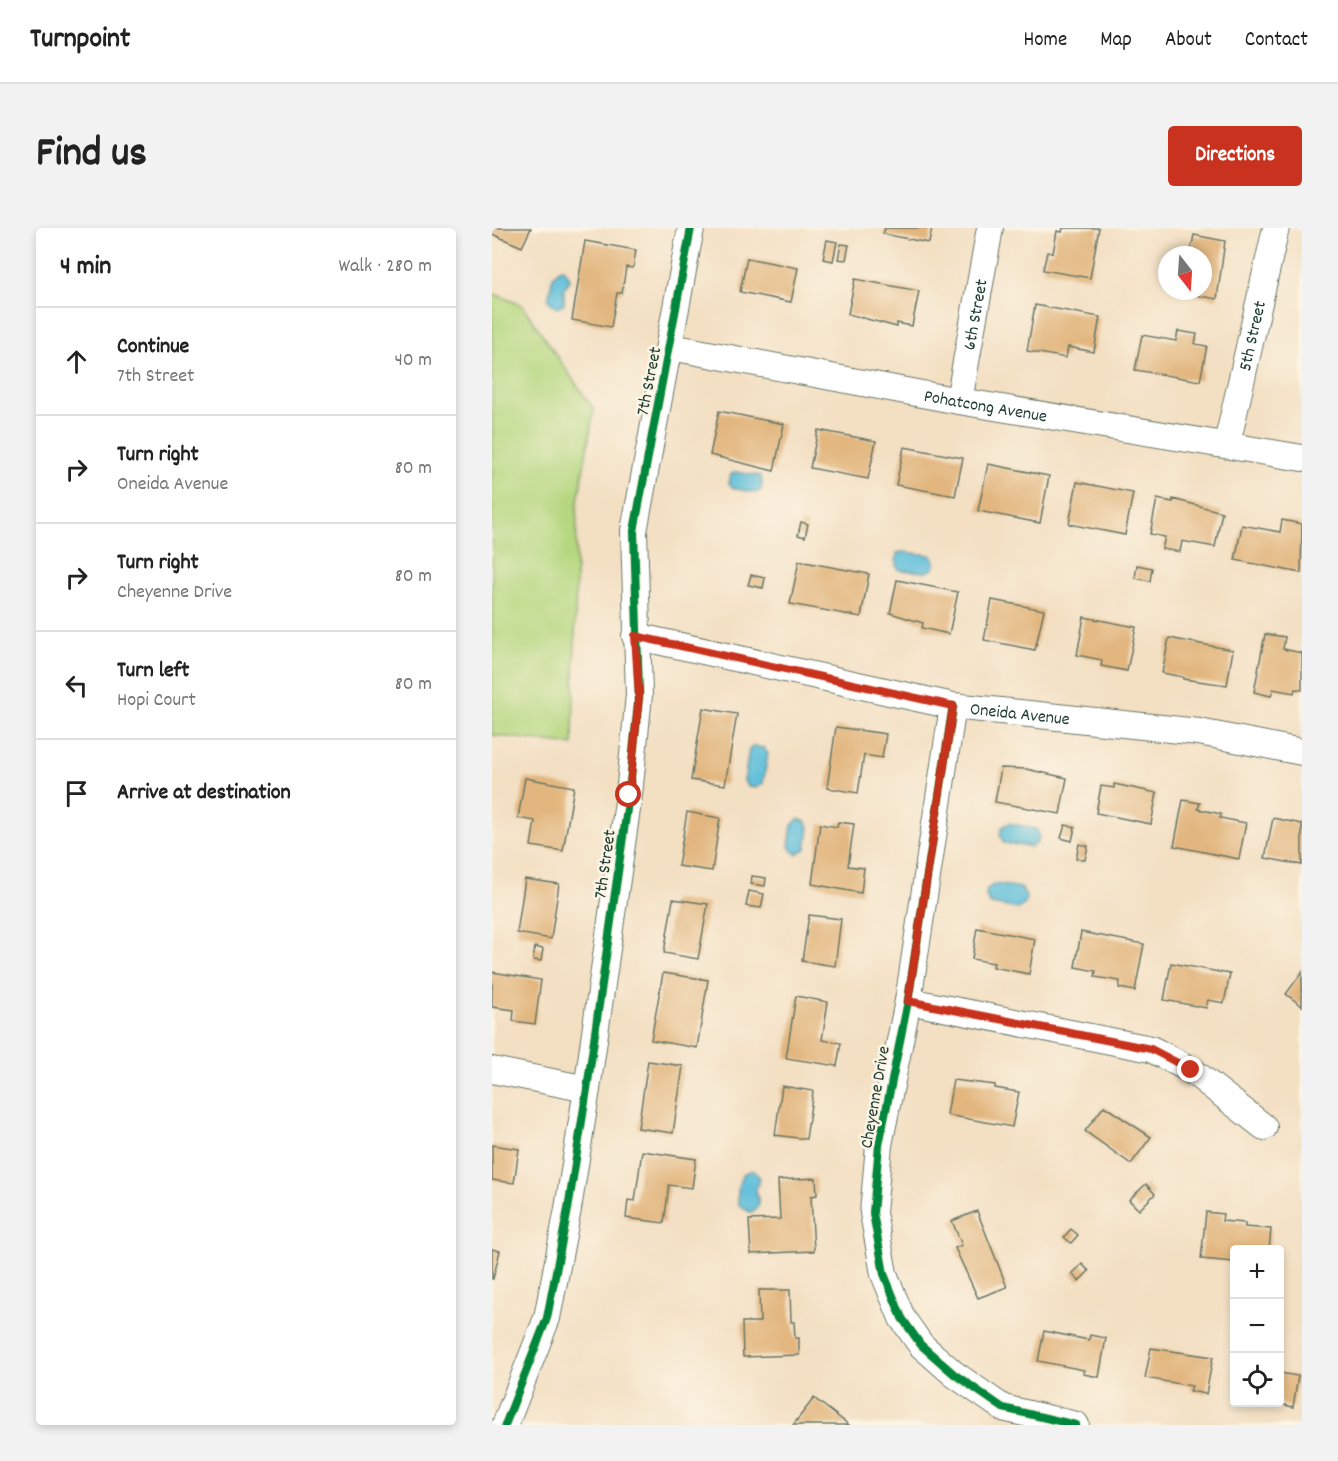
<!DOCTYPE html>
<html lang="en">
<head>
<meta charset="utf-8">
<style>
  body { margin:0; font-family:Dekko,sans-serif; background:#f2f2f2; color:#222 }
  .controls { position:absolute; right:18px; bottom:18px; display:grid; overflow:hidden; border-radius:6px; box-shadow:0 3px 9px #0003 }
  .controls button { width:54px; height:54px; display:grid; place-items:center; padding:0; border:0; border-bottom:2px solid #e0e0e0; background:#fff; color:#222; font:30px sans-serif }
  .compass { position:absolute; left:666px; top:18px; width:54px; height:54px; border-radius:50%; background:#fff; box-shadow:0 3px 9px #0003; rotate:163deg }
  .stop { position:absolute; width:18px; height:18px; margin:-14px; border:4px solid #c8321e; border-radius:50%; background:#fff }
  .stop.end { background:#c8321e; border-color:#fff; box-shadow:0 2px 6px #0008 }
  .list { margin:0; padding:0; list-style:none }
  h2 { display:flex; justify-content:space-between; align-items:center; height:78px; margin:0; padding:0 24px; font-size:26px }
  h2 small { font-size:20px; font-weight:400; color:#767676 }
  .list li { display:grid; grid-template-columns:39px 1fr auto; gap:18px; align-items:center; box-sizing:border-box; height:108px; padding:0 24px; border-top:2px solid #e0e0e0 }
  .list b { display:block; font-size:22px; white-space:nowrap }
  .list p { margin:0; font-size:20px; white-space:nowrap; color:#767676 }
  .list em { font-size:20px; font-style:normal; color:#767676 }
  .icon { flex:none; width:33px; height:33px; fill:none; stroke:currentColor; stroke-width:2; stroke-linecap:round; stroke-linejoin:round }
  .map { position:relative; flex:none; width:810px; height:1197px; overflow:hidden; border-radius:6px }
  header { display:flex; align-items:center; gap:36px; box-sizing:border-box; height:84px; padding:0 30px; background:#fff; border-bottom:2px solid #e0e0e0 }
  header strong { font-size:28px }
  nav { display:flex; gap:33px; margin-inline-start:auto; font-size:21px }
  .intro { display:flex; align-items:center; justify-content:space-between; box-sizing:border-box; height:144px; padding:0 36px }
  h1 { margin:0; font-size:42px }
  .button { padding:15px 27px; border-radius:6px; background:#c8321e; color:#fff; font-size:21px; font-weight:700 }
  main { display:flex; gap:36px; padding:0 36px }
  aside { flex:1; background:#fff; border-radius:6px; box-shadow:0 3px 9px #0003 }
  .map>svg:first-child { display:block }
</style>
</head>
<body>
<header>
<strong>Turnpoint</strong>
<nav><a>Home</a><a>Map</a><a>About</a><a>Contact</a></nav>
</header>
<div class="intro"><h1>Find us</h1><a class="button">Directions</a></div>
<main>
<aside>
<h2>4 min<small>Walk · 280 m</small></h2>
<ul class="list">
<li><svg class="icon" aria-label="ahead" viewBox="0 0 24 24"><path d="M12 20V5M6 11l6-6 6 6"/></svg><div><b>Continue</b><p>7th Street</p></div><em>40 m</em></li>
<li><svg class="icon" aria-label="right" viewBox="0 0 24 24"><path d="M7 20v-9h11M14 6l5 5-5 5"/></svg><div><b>Turn right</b><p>Oneida Avenue</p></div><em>80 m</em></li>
<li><svg class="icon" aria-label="right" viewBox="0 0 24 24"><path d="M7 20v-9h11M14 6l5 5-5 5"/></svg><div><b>Turn right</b><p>Cheyenne Drive</p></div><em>80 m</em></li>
<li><svg class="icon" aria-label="left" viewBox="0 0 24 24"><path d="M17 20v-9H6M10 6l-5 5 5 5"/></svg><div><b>Turn left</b><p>Hopi Court</p></div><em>80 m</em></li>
<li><svg class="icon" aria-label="arrive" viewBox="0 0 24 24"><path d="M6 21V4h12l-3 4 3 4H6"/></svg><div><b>Arrive at destination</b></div></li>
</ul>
</aside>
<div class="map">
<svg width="810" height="1197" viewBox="0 0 810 1197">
  <rect width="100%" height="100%" fill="#fcf5e5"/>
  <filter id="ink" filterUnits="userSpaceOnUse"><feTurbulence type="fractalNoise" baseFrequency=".0167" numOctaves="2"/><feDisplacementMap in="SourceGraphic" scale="12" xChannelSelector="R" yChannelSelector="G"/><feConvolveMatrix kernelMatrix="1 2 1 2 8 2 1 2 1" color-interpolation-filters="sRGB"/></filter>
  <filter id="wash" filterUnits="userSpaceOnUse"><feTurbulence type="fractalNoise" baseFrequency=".008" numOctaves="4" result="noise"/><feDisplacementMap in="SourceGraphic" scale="24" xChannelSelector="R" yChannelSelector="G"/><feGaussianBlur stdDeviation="1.35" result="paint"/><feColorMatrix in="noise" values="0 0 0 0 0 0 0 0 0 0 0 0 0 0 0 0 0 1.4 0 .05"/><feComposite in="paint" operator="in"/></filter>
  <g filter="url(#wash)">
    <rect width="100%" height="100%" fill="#f3dfc2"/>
    <polygon fill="#b5d77f" stroke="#6a8a5a" stroke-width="1.5" points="0,65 30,77 102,182 85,278 81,517 0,507"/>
    <g fill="#5bbdda" stroke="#3d7d87" stroke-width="1.5">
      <polygon points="68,41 73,42 78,51 72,61 72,76 65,80 56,72 61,48"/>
      <polygon points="244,244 268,248 270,254 269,262 264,265 241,260 237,255 239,246"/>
      <polygon points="411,324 439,327 443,333 442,340 435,344 407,342 404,337 405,325"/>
      <polygon points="261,518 272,520 276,526 271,555 264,560 256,558 252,553 257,522"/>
      <polygon points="306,591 313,593 317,599 314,621 304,626 297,618 300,597"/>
      <polygon points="517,595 544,601 547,607 545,615 539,619 512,615 508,607 510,599"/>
      <polygon points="503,656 529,660 534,669 533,676 526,681 499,676 494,669 495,661"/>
      <polygon points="261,942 268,950 264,961 267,977 259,985 246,976 246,958 252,945"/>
    </g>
    <g id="blocks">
      <g fill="#e2b67e">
        <polygon points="0,0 39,0 30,19 0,6"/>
        <polygon points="393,0 440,0 437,15 391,6"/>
        <polygon points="571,0 607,0 598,50 551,42 555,24 561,25 565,3 570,4"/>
        <polygon points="702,7 733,13 725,71 691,65 692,63 711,63 711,27 698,27"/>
        <polygon points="335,12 345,14 341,33 331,31"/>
        <polygon points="93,13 144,22 141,40 134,39 130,65 125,65 119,99 80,92"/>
        <polygon points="349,16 357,17 354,32 346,31"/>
        <polygon points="255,30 306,40 299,74 248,64"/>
        <polygon points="363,51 427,63 420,98 405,95 405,99 356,86"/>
        <polygon points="543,77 608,89 602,124 576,119 574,130 535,123"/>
        <polygon points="686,103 705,106 703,116 715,118 708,153 643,142 650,107 684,113"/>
        <polygon points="227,183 292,196 282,243 218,227"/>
        <polygon points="326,202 384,213 376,251 318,240"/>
        <polygon points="412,219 471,230 463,268 404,257"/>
        <polygon points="496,236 557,248 548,295 486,283"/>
        <polygon points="585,254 641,265 633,307 577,296"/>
        <polygon points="665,271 681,274 681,271 730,284 723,319 690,313 688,324 670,321 673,309 658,306"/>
        <polygon points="790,292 810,296 809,345 743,332 750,297 788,304"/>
        <polygon points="309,294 316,296 313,309 306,307"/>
        <polygon points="307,333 377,346 369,389 298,376"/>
        <polygon points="645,337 660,340 658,353 643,350"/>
        <polygon points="259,347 273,350 271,360 256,357"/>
        <polygon points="405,352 466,364 457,406 430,400 431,395 398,385"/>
        <polygon points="500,372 552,382 543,422 492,412"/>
        <polygon points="592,389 644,399 635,443 609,438 610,432 585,427"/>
        <polygon points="773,406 793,409 791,421 810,425 810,462 803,461 802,465 781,461 779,468 762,464"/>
        <polygon points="677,410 741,422 735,457 691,451 691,449 670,445"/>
        <polygon points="211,480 245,486 233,557 199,552"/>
        <polygon points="344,499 394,506 390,530 372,527 366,565 335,560"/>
        <polygon points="509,540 534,541 575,550 568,586 503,574"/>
        <polygon points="33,550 82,559 71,623 39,618 43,593 26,590"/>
        <polygon points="622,556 665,565 659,596 604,585 609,558 622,560"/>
        <polygon points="691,572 708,575 706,581 729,586 728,590 754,595 747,631 682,618"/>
        <polygon points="195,584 228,590 220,643 186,638"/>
        <polygon points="781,590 810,596 810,637 773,630"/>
        <polygon points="346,594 362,596 356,638 372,640 369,665 320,656 328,596 345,599"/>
        <polygon points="573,597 583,599 580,613 569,610"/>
        <polygon points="587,616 596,618 593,632 584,631"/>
        <polygon points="260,648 274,650 273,658 259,656"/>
        <polygon points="33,651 67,656 59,711 25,705"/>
        <polygon points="257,663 272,666 269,680 254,678"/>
        <polygon points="181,671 216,676 206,731 172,725"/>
        <polygon points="317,687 349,691 343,738 310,733"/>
        <polygon points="485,700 543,711 537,746 501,739 502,735 480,731"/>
        <polygon points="589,704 652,716 643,763 627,760 628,753 603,749 604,743 583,739"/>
        <polygon points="43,719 51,721 49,733 41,732"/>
        <polygon points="679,735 738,746 732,775 716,772 714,780 672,772"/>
        <polygon points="0,744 49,752 43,796 21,793 22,782 0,779"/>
        <polygon points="810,744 810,778 794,766"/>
        <polygon points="171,745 216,752 205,820 159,812"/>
        <polygon points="304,768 336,774 330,812 349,815 345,838 294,830"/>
        <polygon points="156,833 191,838 181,905 146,900"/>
        <polygon points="461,852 503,857 503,860 527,864 520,899 455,887"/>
        <polygon points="290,858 321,863 314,911 283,907"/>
        <polygon points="612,878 659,909 639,936 593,903"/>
        <polygon points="0,917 27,921 22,955 0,952"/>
        <polygon points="150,923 204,931 200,960 177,957 172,995 134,990 136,972 143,973"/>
        <polygon points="324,950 325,967 319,968 322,1023 259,1026 257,992 288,991 286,952"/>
        <polygon points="654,956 663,966 647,982 637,972"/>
        <polygon points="485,983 515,1059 486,1070 463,1020 470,1017 460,993"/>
        <polygon points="714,984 731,986 730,993 753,995 753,999 779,1001 777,1022 742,1022 742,1034 709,1031"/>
        <polygon points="579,1001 586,1007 579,1015 572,1009"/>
        <polygon points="0,1021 8,1023 1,1051 0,1051"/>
        <polygon points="590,1036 597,1043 587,1053 580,1046"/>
        <polygon points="267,1062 298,1062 299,1094 302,1094 303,1110 307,1110 307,1127 251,1129 250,1094 268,1094"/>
        <polygon points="552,1103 597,1112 598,1107 614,1110 607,1149 591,1146 592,1142 546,1133"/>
        <polygon points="659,1120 721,1129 714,1166 698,1163 700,1158 653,1150"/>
        <polygon points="788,1145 806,1148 801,1179 788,1176"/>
        <polygon points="322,1170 357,1197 301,1197"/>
      </g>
    </g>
  </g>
  <g filter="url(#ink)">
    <use href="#blocks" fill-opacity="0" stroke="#697666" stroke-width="1.5"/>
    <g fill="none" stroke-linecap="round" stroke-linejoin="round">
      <defs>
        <g id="minor">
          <path id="s1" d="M 179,119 L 467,173 L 810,230"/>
          <path id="s2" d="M 467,173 L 498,0"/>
          <path id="s3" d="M 735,216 L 784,0"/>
          <path id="s4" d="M 143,408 L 461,478 L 707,504 L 810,524"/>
          <polyline points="461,478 416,773 387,917 381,985 392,1046 410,1090 429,1117 462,1146 511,1180 584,1197"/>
          <polyline points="416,773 659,821 699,842 772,899"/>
          <polyline points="0,842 95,861"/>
          <polyline points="13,1197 55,1090 76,981 95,861 137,567 147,467 142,303 199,0"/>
        </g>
      </defs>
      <use href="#minor" stroke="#697666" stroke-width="28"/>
      <use href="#minor" stroke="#fff" stroke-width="26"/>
      <defs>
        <g id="cycleway">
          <polyline points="461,478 416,773 387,917 381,985 392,1046 410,1090 429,1117 462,1146 511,1180 584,1197"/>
          <polyline points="13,1197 55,1090 76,981 95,861 137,567 147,467 142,303 199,0"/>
        </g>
      </defs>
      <use href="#cycleway" stroke="#fcf5e5" stroke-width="11"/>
      <use href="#cycleway" stroke="#00873e" stroke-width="8"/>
    </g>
  </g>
  <g fill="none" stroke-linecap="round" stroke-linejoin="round" filter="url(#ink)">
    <polyline stroke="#c8321e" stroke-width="8" points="137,567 147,468 143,408 461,478 416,773 659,821 699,842"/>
  </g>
  <g text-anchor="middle" stroke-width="5" stroke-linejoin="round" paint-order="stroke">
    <g font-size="18" fill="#1f3d34" stroke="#fcf5e5">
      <text dy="6" stroke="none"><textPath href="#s2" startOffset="88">6th Street</textPath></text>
      <text dy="6" stroke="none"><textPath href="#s3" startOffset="111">5th Street</textPath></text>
      <text transform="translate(156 153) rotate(-79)" y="6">7th Street</text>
      <text dy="6" stroke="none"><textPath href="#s1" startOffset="320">Pohatcong Avenue</textPath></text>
      <text dy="6" stroke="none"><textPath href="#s4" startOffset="393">Oneida Avenue</textPath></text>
      <text transform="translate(112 636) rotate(-82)" y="6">7th Street</text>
      <text transform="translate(382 869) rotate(-80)" y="6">Cheyenne Drive</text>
    </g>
  </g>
</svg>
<div class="controls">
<button>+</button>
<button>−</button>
<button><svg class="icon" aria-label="locate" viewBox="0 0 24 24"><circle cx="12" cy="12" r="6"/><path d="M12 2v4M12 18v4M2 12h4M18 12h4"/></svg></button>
</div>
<svg class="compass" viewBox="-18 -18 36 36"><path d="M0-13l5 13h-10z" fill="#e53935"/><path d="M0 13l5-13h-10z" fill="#767676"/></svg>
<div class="stop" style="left:137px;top:567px"></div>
<div class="stop end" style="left:699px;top:842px"></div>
</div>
</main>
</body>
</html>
